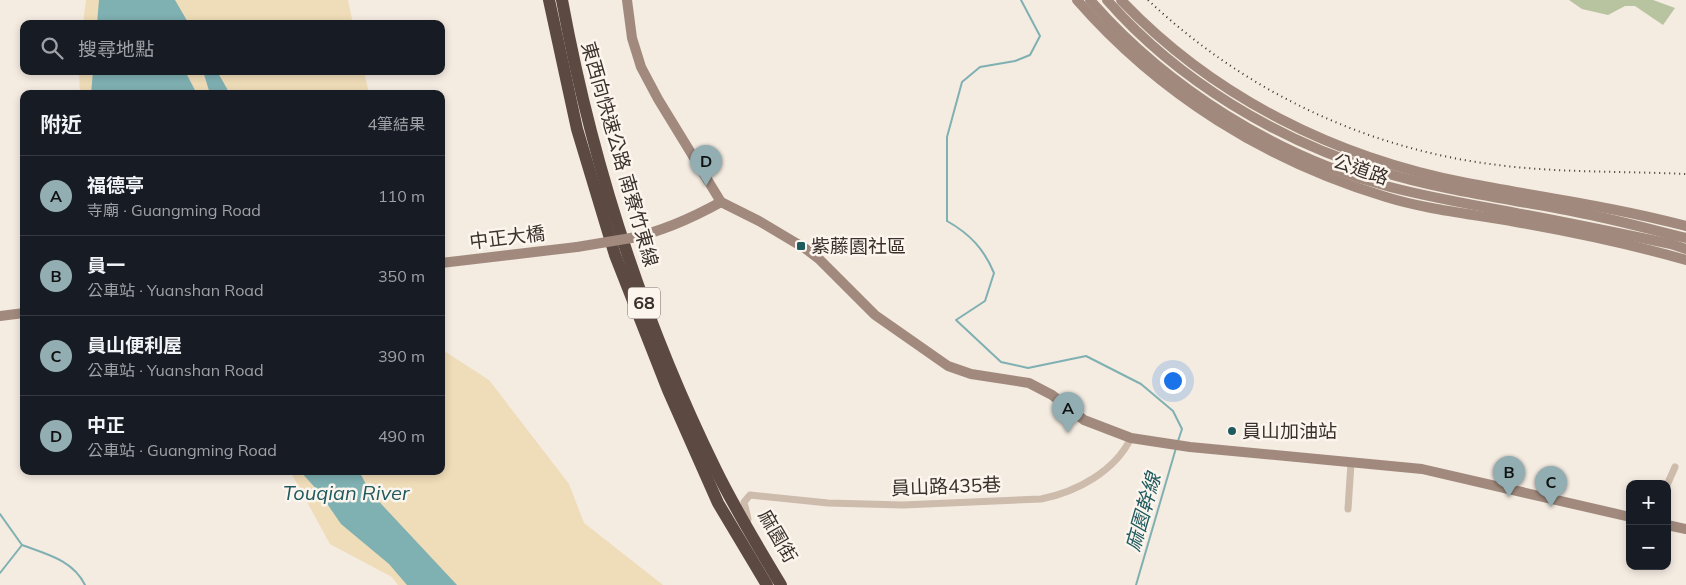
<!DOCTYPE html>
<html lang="zh-TW">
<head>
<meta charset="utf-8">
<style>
  body { margin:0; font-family:Mulish,"Noto Sans TC",sans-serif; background:#242831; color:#f1f3f6 }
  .controls { position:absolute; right:15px; bottom:15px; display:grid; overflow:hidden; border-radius:10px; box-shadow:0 2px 8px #0003 }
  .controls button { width:45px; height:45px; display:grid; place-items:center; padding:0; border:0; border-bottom:1px solid #363941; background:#171b24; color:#f1f3f6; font:25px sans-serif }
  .you { position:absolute; left:1172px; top:380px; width:18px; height:18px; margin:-12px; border:4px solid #fff; border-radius:50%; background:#1a73e8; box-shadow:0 0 0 8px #1a73e833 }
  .badge { display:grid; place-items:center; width:32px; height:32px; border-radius:50%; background:#92aeb2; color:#111; font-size:16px; font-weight:700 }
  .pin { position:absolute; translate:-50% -41px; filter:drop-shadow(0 1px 2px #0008) }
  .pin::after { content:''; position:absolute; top:26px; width:18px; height:15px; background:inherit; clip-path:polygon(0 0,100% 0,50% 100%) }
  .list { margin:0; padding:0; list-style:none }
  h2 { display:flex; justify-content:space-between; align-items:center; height:65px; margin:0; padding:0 20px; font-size:21px }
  h2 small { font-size:16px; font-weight:400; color:#9ea1a6 }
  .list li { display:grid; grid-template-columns:32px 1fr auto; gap:15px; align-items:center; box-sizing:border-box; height:80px; padding:0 20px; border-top:1px solid #363941 }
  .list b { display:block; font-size:19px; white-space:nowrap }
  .list p { margin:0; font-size:16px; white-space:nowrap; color:#9ea1a6 }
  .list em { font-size:16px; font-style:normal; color:#9ea1a6 }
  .icon { flex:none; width:28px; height:28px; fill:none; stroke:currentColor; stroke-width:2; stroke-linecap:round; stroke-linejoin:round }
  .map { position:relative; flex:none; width:1686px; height:585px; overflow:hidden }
  .search { position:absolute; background:#171b24; box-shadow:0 2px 8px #0003; left:20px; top:20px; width:425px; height:55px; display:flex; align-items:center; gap:12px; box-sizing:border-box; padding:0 18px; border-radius:10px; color:#9ea1a6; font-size:19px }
  .panel { position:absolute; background:#171b24; box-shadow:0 2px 8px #0003; left:20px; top:90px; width:425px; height:385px; border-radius:10px }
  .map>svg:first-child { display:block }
</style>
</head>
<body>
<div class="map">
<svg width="1686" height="585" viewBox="0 0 1686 585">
  <rect width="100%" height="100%" fill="#f4ebe1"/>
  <polygon fill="#b8c4a0" points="1569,0 1653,0 1675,8 1663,25 1635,6 1625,6 1608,15 1582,9"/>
  <g fill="#efdcb8">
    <polygon points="86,0 348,0 353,24 83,24"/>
    <polygon points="79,71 364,71 369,94 80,94"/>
    <polygon points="441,349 489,380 569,484 584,523 663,585 398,585 392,577 330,544 290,471 441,471"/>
  </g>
  <g fill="#7fb0b2">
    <polygon points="99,0 175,0 189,24 97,24"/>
    <polygon points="93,71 185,71 197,94 91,94"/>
    <polygon points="203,71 217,71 230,94 210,94"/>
    <polygon points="300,471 359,471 370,492 457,585 407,585 389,564 341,524 319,492"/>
  </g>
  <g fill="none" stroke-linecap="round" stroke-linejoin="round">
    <g stroke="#7fb0b2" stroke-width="2">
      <path d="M 1021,0 L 1040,36 L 1030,55 L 1015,61 L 980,67 L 962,82 L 947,137 L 947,221 C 970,234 984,249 994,273 L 985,301 L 956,320 L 1001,362 L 1028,368 L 1086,356 L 1141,384 L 1173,411 L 1182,429 L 1178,441"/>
      <polyline points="0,514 22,545 0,573"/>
      <path d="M 22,545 C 46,554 73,560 85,585"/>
      <polyline points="1136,585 1176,448"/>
    </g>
    <g stroke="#cdbbac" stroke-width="7">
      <polyline points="1667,485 1675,467"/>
      <polyline points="1348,509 1351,463"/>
      <path d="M 748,519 L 744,502 L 750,495 L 828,503 L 903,505 L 1041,499 C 1077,492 1115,471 1131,438"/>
    </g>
    <g stroke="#a18a7d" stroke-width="10">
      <polyline points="627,0 632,38 641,67 658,99 721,202 759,221 806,249 819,259 875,315 948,366 971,374 1029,383 1052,395 1084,420 1131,438 1190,447 1422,469 1630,517"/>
      <path d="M 1077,0 C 1159,94 1266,161 1386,197 C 1428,210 1473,214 1516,222 C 1573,232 1630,244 1686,260"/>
      <path d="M 1090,0 C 1167,88 1277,157 1390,187 C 1436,199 1481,206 1527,215 C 1575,224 1623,234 1671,244 L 1686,249"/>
      <path d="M 1107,0 C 1177,80 1278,141 1379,171 C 1443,191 1510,199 1576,212 C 1613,219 1649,229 1686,238"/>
      <path d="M 1121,0 C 1213,97 1336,158 1467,183 C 1540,197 1614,207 1686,226"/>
      <path d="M 631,238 C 664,231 692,218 721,202"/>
      <polyline points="441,263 577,247"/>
      <polyline points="0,316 24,313"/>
      <polyline points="1667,525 1686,529"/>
    </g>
    <g stroke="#5c4a42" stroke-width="12">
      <polyline points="549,0 577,129 615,255 668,390 718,503 767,585"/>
      <path d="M 562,0 C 592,163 643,321 716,470 C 735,509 758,547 781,585"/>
    </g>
    <path stroke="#3b302b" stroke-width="2" stroke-dasharray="1 4" stroke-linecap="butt" d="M 1148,0 C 1242,89 1362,147 1490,164 C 1554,173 1621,171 1686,174"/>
    <polyline stroke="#a18a7d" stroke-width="10" points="577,247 631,238"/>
  </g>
  <g fill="#1f5a5e" stroke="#fbf5ee" stroke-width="2">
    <rect x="796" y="241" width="10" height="10" rx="2.5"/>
    <circle cx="1232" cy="431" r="5"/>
  </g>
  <g text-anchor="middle" stroke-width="5" stroke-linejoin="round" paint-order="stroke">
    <rect fill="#fbf5ee" stroke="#756b66" stroke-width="1" x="628" y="287.5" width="32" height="31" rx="4"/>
    <g font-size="18" font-weight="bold" fill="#3b302b">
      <text x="644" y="309">68</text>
    </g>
    <g font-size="19" fill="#3b302b" stroke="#fbf5ee">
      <text transform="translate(620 154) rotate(74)" y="7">東西向快速公路 南寮竹東線</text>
      <text transform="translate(1361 169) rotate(19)" y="7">公道路</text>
      <text transform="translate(507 237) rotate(-7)" y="7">中正大橋</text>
      <text transform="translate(946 486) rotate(-2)" y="7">員山路435巷</text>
      <text transform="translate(778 536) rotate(60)" y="7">麻園街</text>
    </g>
    <g font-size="19" fill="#3b302b" stroke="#fbf5ee" text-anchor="start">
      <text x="811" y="253">紫藤園社區</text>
      <text x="1242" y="438">員山加油站</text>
    </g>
    <g font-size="20" font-style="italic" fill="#1f5a5e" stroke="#fbf5ee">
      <text x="346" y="500">Touqian River</text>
      <text transform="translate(1143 512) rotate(-74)" y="7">麻園幹線</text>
    </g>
  </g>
</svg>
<div class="controls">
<button>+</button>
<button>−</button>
</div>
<div class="you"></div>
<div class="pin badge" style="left:1068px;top:433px">A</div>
<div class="pin badge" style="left:1509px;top:497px">B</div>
<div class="pin badge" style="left:1551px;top:507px">C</div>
<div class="pin badge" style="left:706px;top:186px">D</div>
<div class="search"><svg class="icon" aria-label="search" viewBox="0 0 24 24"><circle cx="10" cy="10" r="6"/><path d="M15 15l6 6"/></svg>搜尋地點</div>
<section class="panel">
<h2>附近<small>4筆結果</small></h2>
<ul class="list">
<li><span class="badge">A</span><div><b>福德亭</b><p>寺廟 · Guangming Road</p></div><em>110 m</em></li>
<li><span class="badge">B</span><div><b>員一</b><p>公車站 · Yuanshan Road</p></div><em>350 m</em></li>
<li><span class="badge">C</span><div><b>員山便利屋</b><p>公車站 · Yuanshan Road</p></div><em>390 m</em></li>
<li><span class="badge">D</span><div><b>中正</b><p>公車站 · Guangming Road</p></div><em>490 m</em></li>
</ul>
</section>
</div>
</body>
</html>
